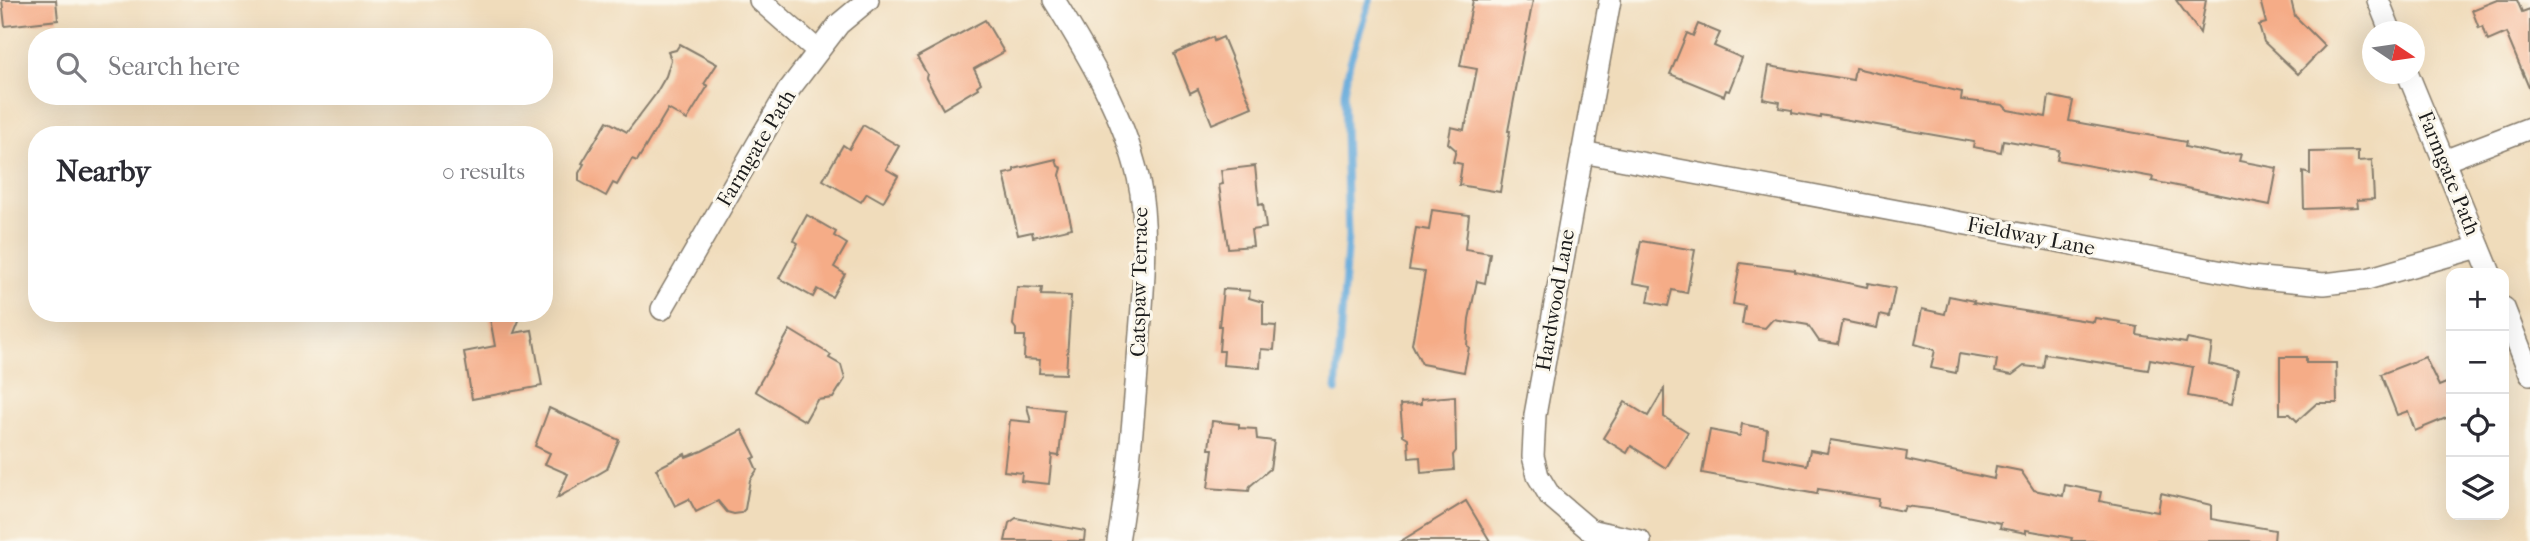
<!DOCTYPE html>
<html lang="en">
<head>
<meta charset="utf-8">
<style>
  body { margin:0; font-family:"IM FELL French Canon",serif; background:#f2f2f3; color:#2b2b33 }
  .controls { position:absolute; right:21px; bottom:21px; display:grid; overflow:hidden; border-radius:14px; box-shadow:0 7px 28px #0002 }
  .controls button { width:63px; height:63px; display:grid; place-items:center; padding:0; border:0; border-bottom:2px solid #e1e1e2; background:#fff; color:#2b2b33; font:35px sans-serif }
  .compass { position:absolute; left:2362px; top:21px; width:63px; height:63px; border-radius:50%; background:#fff; box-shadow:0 7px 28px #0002; rotate:103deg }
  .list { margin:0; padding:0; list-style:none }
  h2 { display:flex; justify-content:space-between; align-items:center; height:91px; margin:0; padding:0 28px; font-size:30px }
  h2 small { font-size:23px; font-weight:400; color:#7c7c81 }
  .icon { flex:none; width:38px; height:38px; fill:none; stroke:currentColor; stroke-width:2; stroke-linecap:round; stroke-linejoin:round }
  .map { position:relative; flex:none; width:2530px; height:541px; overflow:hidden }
  .search { position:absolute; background:#fff; box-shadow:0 7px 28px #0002; left:28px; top:28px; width:525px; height:77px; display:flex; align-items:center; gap:18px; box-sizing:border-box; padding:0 24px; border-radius:28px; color:#7c7c81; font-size:26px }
  .panel { position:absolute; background:#fff; box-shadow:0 7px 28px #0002; left:28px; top:126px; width:525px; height:196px; border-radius:28px }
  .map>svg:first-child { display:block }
</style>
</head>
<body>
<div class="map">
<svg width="2530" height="541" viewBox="0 0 2530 541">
  <rect width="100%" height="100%" fill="#fbf7ec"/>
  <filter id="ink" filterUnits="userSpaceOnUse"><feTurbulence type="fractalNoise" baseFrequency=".0143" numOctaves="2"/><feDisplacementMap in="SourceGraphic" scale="14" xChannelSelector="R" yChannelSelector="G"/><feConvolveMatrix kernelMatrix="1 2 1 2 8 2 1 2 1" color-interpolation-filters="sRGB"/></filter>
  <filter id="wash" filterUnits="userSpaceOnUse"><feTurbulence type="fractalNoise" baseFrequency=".00686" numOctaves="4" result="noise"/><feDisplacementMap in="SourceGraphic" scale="28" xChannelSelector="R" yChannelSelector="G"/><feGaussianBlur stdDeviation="1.57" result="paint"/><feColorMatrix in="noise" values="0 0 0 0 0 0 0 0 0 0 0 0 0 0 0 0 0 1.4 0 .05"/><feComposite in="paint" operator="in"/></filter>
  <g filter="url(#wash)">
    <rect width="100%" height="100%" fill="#f0dcbb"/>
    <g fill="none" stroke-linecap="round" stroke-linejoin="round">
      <polyline stroke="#65aadb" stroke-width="7" points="1336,391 1348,237 1344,92 1350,62 1370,0"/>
    </g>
    <g id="blocks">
      <g fill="#f5ac87">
        <polygon points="2,0 56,0 58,20 5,26"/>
        <polygon points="1473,0 1533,0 1508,131 1510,131 1500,192 1459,185 1462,164 1453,162 1456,150 1448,143 1451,127 1464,130 1465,124 1466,124 1477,69 1460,66"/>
        <polygon points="2176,0 2206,0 2200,33"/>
        <polygon points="2260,0 2291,0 2295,16 2325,46 2298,74 2264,42 2259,25 2266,23"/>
        <polygon points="2497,0 2517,0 2522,12 2530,9 2530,90 2506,33 2488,41 2483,26 2479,28 2472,10"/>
        <polygon points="985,20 1004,52 974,69 981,83 977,86 978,88 943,109 926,78 927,74 917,57"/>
        <polygon points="1698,24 1720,33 1714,46 1742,58 1729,91 1726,90 1724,96 1670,74 1687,33 1693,36"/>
        <polygon points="1213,37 1214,41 1223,37 1252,107 1212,124 1198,89 1190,93 1174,54"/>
        <polygon points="680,44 717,64 704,84 708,86 687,120 668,109 637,161 632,159 617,185 613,183 606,196 579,181 579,173 584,164 582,163 607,121 627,132 655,95 666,76 671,60 668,52 676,50"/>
        <polygon points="1769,66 1853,80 1855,68 1962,92 1961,100 2003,105 2008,110 2046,117 2049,96 2073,101 2069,121 2186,142 2185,147 2224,155 2241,154 2239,161 2277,168 2270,205 2152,181 2153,177 2057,160 2059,150 2003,140 2001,152 1973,147 1974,142 1820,115 1820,118 1792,113 1792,110 1779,108 1780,102 1763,99"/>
        <polygon points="863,125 899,146 886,169 898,176 883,202 867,193 861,202 823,180 843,145 849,149"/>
        <polygon points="2358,151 2358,161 2372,160 2374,199 2357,200 2358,207 2304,209 2303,172 2310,174 2310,152"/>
        <polygon points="1056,159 1058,166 1062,168 1060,175 1072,228 1033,237 1032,232 1018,235 1004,174 1014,172 1014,169"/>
        <polygon points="1255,166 1259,205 1263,204 1266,228 1251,230 1253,246 1228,248 1219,185 1223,184 1221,170"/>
        <polygon points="1432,210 1469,215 1465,249 1490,253 1485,283 1477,281 1469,319 1467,346 1469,347 1464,372 1422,364 1412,344 1425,272 1409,270 1416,228 1429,230"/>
        <polygon points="807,215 836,232 834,236 847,244 834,267 845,274 832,297 817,289 813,297 779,278 798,243 793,240"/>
        <polygon points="1641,241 1695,250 1687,293 1672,290 1668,306 1648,302 1651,286 1633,283"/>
        <polygon points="1740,263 1795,270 1795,272 1867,287 1868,283 1895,288 1889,317 1880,315 1877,328 1843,321 1838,344 1819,341 1808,325 1773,319 1765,328 1742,324 1745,306 1733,304"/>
        <polygon points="1017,287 1042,288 1041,295 1071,296 1066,374 1039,373 1040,360 1024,359 1025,336 1016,336 1016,329 1013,325"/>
        <polygon points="1223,289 1250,291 1249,298 1263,302 1263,325 1276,326 1274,350 1261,349 1260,368 1223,365 1224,351 1219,351 1221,326 1219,326"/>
        <polygon points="1949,296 1974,301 1973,303 2094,322 2095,318 2121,322 2120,324 2138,327 2137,335 2186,343 2187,339 2212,344 2209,364 2238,371 2232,404 2188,396 2193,367 2150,359 2148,370 2045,354 2043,368 2024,366 2012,375 1995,372 1997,360 1959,354 1956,373 1931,368 1935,350 1915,344 1922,309 1945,314"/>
        <polygon points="489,313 522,313 514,333 532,330 542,386 472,399 464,352 495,346"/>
        <polygon points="790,330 831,355 829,358 841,365 845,379 833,398 817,400 805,421 755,391"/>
        <polygon points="2280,357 2306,357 2306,363 2336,363 2337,403 2317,403 2297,421 2290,414 2280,414"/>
        <polygon points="2425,357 2439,386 2451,381 2451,416 2415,431 2408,411 2397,415 2381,374"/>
        <polygon points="1664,389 1664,417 1688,432 1666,468 1631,446 1627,453 1603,438 1625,402 1648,416"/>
        <polygon points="1455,396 1456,451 1453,455 1454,470 1421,473 1420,457 1409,458 1408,438 1403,435 1400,405 1421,404 1421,399"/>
        <polygon points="1027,406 1064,410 1059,456 1052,455 1049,484 1021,481 1022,473 1004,471 1010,420 1031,422"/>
        <polygon points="549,408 619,440 607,469 557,498 568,474 545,464 550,453 535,446"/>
        <polygon points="1212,421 1239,424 1239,428 1256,429 1257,439 1274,441 1270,469 1250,486 1249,491 1208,488 1213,449 1209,449"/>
        <polygon points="1742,424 1767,429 1764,457 1807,465 1810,450 1827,453 1830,440 1907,452 1906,460 1994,479 1996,466 2021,471 2034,490 2063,496 2065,485 2101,492 2099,501 2158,512 2161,493 2211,505 2211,519 2275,530 2274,541 2071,541 2072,538 2026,530 2026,533 2000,528 2001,523 1937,510 1905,506 1903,511 1878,506 1879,499 1818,489 1817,494 1702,473 1710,430 1740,436"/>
        <polygon points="742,430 756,457 752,459 757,470 750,480 745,509 741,513 734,514 727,512 718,501 696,512 689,499 675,506 656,469 685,454 686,457 702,451"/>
        <polygon points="1466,501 1490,541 1401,541"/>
        <polygon points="1016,518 1085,531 1084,541 1005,541 1009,523"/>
      </g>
    </g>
  </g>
  <g filter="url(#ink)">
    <use href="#blocks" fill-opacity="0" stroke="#867c6c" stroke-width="2"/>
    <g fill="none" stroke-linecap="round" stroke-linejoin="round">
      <defs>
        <g id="minor">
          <polyline points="760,0 818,51"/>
          <path d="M 1054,0 C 1088,55 1123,113 1138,177 C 1150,229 1143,293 1139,346 C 1134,412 1129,476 1118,541"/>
          <polyline points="1610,0 1535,415 1533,456 1538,476 1550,496 1590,530 1640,541"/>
          <polyline points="2378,0 2391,32"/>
          <polyline points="2408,74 2490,273"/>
          <polyline points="1582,152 2250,277 2324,284 2367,279 2479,247"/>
          <polyline points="2444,161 2530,128"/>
          <polyline points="2504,308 2530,374"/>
          <polyline points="662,309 788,91 839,24 868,0"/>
        </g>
      </defs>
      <use href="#minor" stroke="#867c6c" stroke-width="24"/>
      <use href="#minor" stroke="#fff" stroke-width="21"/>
    </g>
  </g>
  <g text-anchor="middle" stroke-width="6" stroke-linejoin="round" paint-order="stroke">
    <g font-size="21" fill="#1c1c1c" stroke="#fbf7ec">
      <text transform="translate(756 148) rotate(-59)" y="7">Farmgate Path</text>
      <text transform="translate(2449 173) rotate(68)" y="7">Farmgate Path</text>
      <text transform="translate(2031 236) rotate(11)" y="7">Fieldway Lane</text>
      <text transform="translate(1139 282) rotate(-89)" y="7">Catspaw Terrace</text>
      <text transform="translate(1555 300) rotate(-80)" y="7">Hardwood Lane</text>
    </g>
  </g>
</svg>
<div class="controls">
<button>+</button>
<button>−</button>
<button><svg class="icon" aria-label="locate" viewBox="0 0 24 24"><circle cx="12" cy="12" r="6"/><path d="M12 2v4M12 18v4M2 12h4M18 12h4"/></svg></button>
<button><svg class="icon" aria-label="layers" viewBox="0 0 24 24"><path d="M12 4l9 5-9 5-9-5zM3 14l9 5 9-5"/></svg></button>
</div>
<svg class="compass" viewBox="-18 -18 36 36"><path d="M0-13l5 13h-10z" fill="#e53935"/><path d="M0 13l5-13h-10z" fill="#7c7c81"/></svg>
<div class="search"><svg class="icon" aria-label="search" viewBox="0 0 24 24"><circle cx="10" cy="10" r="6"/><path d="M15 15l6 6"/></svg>Search here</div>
<section class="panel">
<h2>Nearby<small>0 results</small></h2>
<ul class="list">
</ul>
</section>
</div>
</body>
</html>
